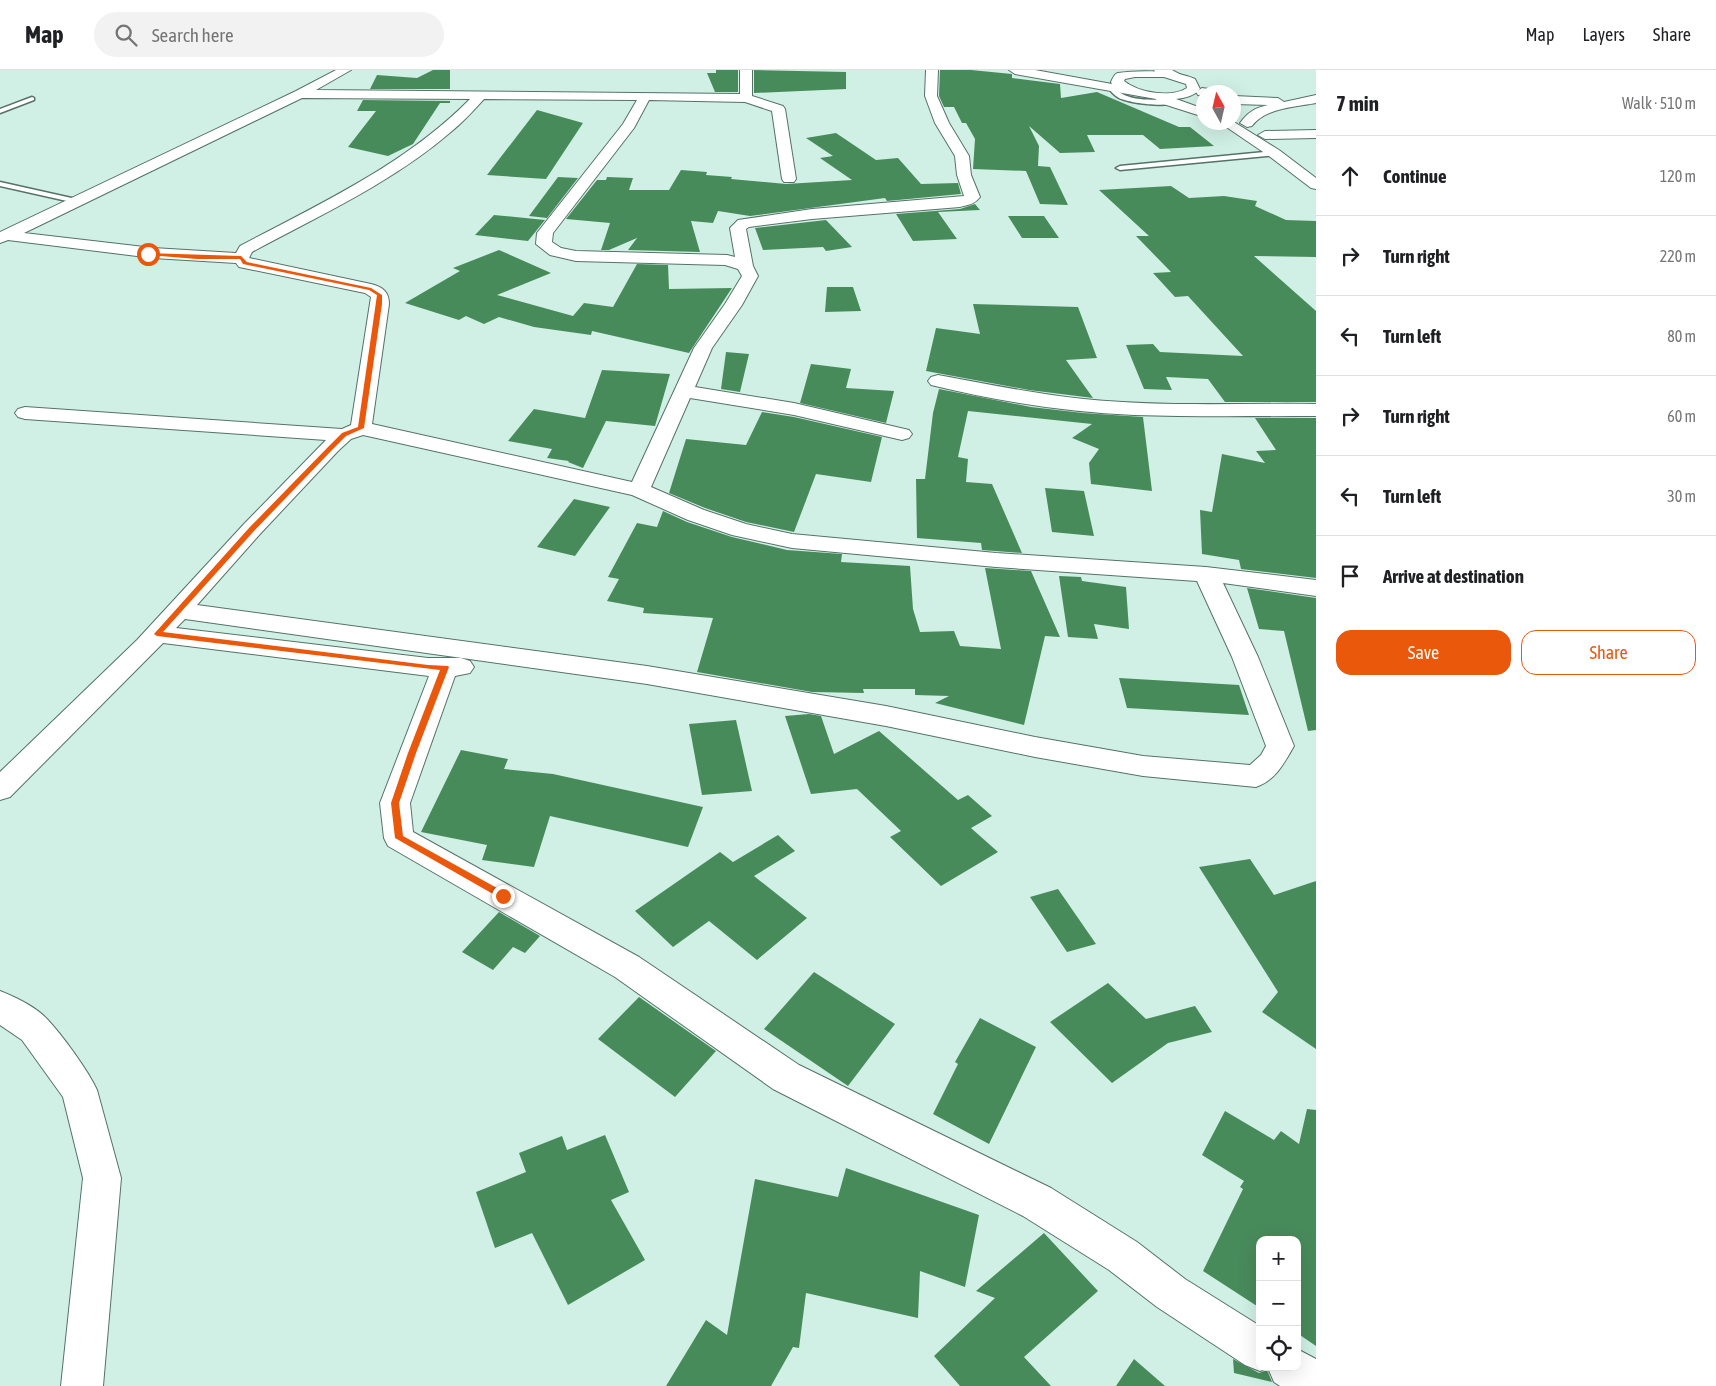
<!DOCTYPE html>
<html lang="en">
<head>
<meta charset="utf-8">
<style>
  body { margin:0; font-family:"Asap Condensed",sans-serif; background:#f2f2f2; color:#202124 }
  .controls { position:absolute; right:15px; bottom:15px; display:grid; overflow:hidden; border-radius:10px; box-shadow:0 5px 20px #0002 }
  .controls button { width:45px; height:45px; display:grid; place-items:center; padding:0; border:0; border-bottom:1px solid #e0e0e0; background:#fff; color:#202124; font:25px sans-serif }
  .compass { position:absolute; left:1196px; top:15px; width:45px; height:45px; border-radius:50%; background:#fff; box-shadow:0 5px 20px #0002; rotate:352deg }
  .stop { position:absolute; width:15px; height:15px; margin:-11px; border:4px solid #ea580c; border-radius:50%; background:#fff }
  .stop.end { background:#ea580c; border-color:#fff; box-shadow:0 1px 5px #0008 }
  .list { margin:0; padding:0; list-style:none }
  h2 { display:flex; justify-content:space-between; align-items:center; height:65px; margin:0; padding:0 20px; font-size:21px }
  h2 small { font-size:16px; font-weight:400; color:#757577 }
  .list li { display:grid; grid-template-columns:32px 1fr auto; gap:15px; align-items:center; box-sizing:border-box; height:80px; padding:0 20px; border-top:1px solid #e0e0e0 }
  .list b { display:block; font-size:19px; white-space:nowrap }
  .list em { font-size:16px; font-style:normal; color:#757577 }
  .actions { display:flex; gap:10px; padding:15px 20px }
  .actions a { flex:1; padding:11px 0; border:1px solid #ea580c; border-radius:15px; text-align:center; font-size:18px; color:#ea580c }
  .actions .main { background:#ea580c; color:#fff }
  .icon { flex:none; width:28px; height:28px; fill:none; stroke:currentColor; stroke-width:2; stroke-linecap:round; stroke-linejoin:round }
  .map { position:relative; flex:none; width:1316px; height:1316px; overflow:hidden }
  header { display:flex; align-items:center; gap:30px; box-sizing:border-box; height:70px; padding:0 25px; background:#fff; border-bottom:1px solid #e0e0e0 }
  header strong { font-size:24px }
  nav { display:flex; gap:28px; margin-inline-start:auto; font-size:18px }
  .search { width:350px; height:45px; background:#f2f2f2; display:flex; align-items:center; gap:12px; box-sizing:border-box; padding:0 18px; border-radius:28px; color:#757577; font-size:19px }
  main { display:flex }
  aside { flex:1; background:#fff }
  .map>svg:first-child { display:block }
</style>
</head>
<body>
<header>
<strong>Map</strong>
<div class="search"><svg class="icon" aria-label="search" viewBox="0 0 24 24"><circle cx="10" cy="10" r="6"/><path d="M15 15l6 6"/></svg>Search here</div>
<nav><a>Map</a><a>Layers</a><a>Share</a></nav>
</header>
<main>
<div class="map">
<svg width="1316" height="1316" viewBox="0 0 1316 1316">
  <rect width="100%" height="100%" fill="#d0f0e5"/>
  <g fill="#488b5b">
    <polygon points="433,0 450,0 450,19 370,19 377,5 417,8"/>
    <polygon points="716,0 738,0 738,22 715,22 707,3 716,3"/>
    <polygon points="754,0 846,2 846,19 754,23"/>
    <polygon points="940,0 971,0 1012,4 1012,8 1060,14 1061,28 1097,22 1179,57 1190,57 1214,76 1160,79 1143,65 1087,65 1095,82 1060,83 1029,56 1039,76 1038,96 1050,97 1068,135 1040,134 1026,101 973,99 975,69 966,53 962,53 954,37 944,37 939,26"/>
    <polygon points="363,30 450,31 450,33 440,33 413,74 388,86 348,77 376,41 357,41"/>
    <polygon points="537,40 583,53 546,109 487,105"/>
    <polygon points="836,63 876,90 898,88 921,114 958,113 961,124 887,131 885,128 750,146 718,141 713,153 691,151 700,182 628,180 637,168 609,180 601,180 610,153 566,149 597,110 606,110 607,107 633,108 629,120 669,120 681,100 707,102 706,105 732,107 731,109 786,114 852,110 820,88 833,86 806,68"/>
    <polygon points="558,107 578,108 547,148 529,146"/>
    <polygon points="1171,116 1189,128 1224,126 1257,131 1255,136 1286,150 1316,151 1316,187 1254,186 1316,241 1316,332 1225,332 1208,309 1166,307 1172,320 1144,319 1126,275 1153,274 1160,282 1243,286 1188,226 1175,227 1153,203 1171,202 1136,166 1149,166 1099,120"/>
    <polygon points="975,134 980,140 938,142 957,169 913,171 896,144 960,139"/>
    <polygon points="494,145 545,150 528,171 475,165"/>
    <polygon points="1008,146 1044,146 1059,168 1022,168"/>
    <polygon points="826,150 852,177 826,181 823,177 763,180 755,158"/>
    <polygon points="499,180 551,203 497,225 573,246 584,233 613,237 637,194 668,195 669,219 732,218 689,283 592,261 591,265 534,257 499,247 484,254 466,246 459,250 405,233 460,201 453,198"/>
    <polygon points="827,217 853,217 861,241 825,242"/>
    <polygon points="973,234 1078,237 1097,288 1066,290 1093,328 1029,320 926,301 936,258 980,264"/>
    <polygon points="726,282 749,284 740,322 721,319"/>
    <polygon points="811,294 851,299 846,318 894,321 886,353 800,333"/>
    <polygon points="602,300 670,304 655,356 606,351 583,398 568,392 569,391 547,388 552,379 508,371 534,339 585,348"/>
    <polygon points="939,319 1031,337 1083,343 1143,347 1152,421 1091,414 1089,393 1099,379 1072,368 1092,354 968,341 958,387 968,389 966,412 992,414 1022,483 982,480 981,473 917,468 916,409 925,409 933,343"/>
    <polygon points="762,342 794,347 882,367 871,412 816,404 794,462 746,452 705,438 669,423 686,369 746,375"/>
    <polygon points="1255,348 1316,348 1316,508 1241,499 1239,490 1202,484 1200,440 1212,442 1222,384 1265,393 1256,381 1276,380"/>
    <polygon points="1045,418 1084,421 1094,466 1052,462"/>
    <polygon points="574,429 610,437 575,486 537,477"/>
    <polygon points="663,441 687,452 732,467 787,480 842,484 841,492 910,496 913,539 920,562 954,561 960,576 1001,579 985,498 1031,501 1060,567 1045,566 1024,655 935,633 949,626 915,625 915,619 863,619 864,623 812,622 697,602 713,548 643,543 644,538 607,531 619,509 608,507 637,453 657,457"/>
    <polygon points="1059,506 1081,507 1082,511 1126,517 1129,559 1094,554 1098,569 1068,567"/>
    <polygon points="1247,518 1316,528 1316,660 1308,661 1284,561 1259,559"/>
    <polygon points="1119,608 1239,615 1249,645 1127,638"/>
    <polygon points="809,644 821,646 834,684 879,661 958,730 968,725 992,746 971,758 998,782 941,816 890,767 901,761 857,719 811,724 785,646"/>
    <polygon points="736,650 752,721 702,725 689,654"/>
    <polygon points="461,680 508,689 504,699 553,704 703,737 688,777 550,746 534,797 482,790 487,775 421,762"/>
    <polygon points="778,765 795,781 754,806 807,848 757,890 709,851 673,877 635,841 720,782 733,792"/>
    <polygon points="1250,789 1274,825 1316,811 1316,979 1262,942 1278,922 1199,797"/>
    <polygon points="1058,819 1096,874 1067,882 1030,827"/>
    <polygon points="499,842 540,866 525,883 513,877 493,900 462,882"/>
    <polygon points="814,902 895,954 848,1016 764,959"/>
    <polygon points="1108,913 1146,949 1195,936 1212,962 1168,973 1112,1013 1050,952"/>
    <polygon points="639,927 716,981 675,1027 598,969"/>
    <polygon points="980,948 1036,977 989,1074 933,1044 958,994 955,992"/>
    <polygon points="1307,1039 1316,1040 1316,1276 1297,1263 1297,1170 1260,1170 1260,1238 1203,1201 1243,1119 1240,1117 1244,1111 1202,1085 1225,1041 1274,1070 1281,1061 1299,1074"/>
    <polygon points="605,1065 629,1122 611,1130 645,1190 568,1235 532,1163 495,1178 476,1122 526,1102 519,1083 562,1066 567,1080"/>
    <polygon points="846,1098 979,1145 965,1217 920,1201 918,1248 806,1223 799,1278 793,1277 771,1316 666,1316 706,1250 727,1265 755,1109 838,1127"/>
    <polygon points="1044,1163 1098,1221 1024,1287 1051,1316 960,1316 934,1286 995,1228 976,1221"/>
    <polygon points="1134,1289 1165,1316 1116,1316"/>
    <polygon points="1233,1289 1259,1303 1267,1300 1272,1312 1234,1303"/>
  </g>
  <g fill="none" stroke-linecap="round" stroke-linejoin="round">
    <defs>
      <g id="service">
        <path d="M 1109,16 L 1113,16 C 1126,33 1152,29 1171,30 L 1175,32 C 1166,38 1129,33 1119,28 C 1114,25 1111,22 1108,17 Z"/>
        <polygon points="32,27 34,28 34,30 0,43 0,39"/>
        <polygon points="1274,81 1277,81 1277,85 1120,100 1116,98 1120,96"/>
        <polygon points="0,112 76,129 80,131 76,133 0,116"/>
      </g>
      <g id="minor">
        <path d="M 336,0 L 351,0 L 316,20 L 740,24 L 740,0 L 752,0 L 752,26 L 783,36 L 785,39 L 796,109 L 794,112 L 784,112 L 782,109 L 772,41 L 745,32 L 649,30 L 634,58 L 553,163 L 552,172 L 561,178 L 576,181 L 727,185 L 735,187 L 730,158 L 738,150 L 812,139 L 964,126 L 957,105 L 955,86 L 935,53 L 925,26 L 926,0 L 938,0 L 937,26 L 949,53 L 969,86 L 971,105 L 980,127 C 975,134 968,135 960,137 L 812,149 L 749,157 L 746,159 L 753,196 L 758,206 L 742,235 L 712,278 L 695,317 L 794,333 L 909,360 L 912,364 L 909,368 L 902,370 L 794,345 L 690,328 L 651,417 L 704,440 L 746,454 L 792,464 L 996,483 L 1206,497 L 1316,510 L 1316,526 L 1223,513 L 1258,587 L 1294,676 C 1284,693 1276,710 1256,717 L 1143,706 L 1035,687 L 886,656 L 647,614 L 185,549 L 176,558 L 428,588 L 461,588 L 470,591 L 474,597 L 470,603 L 455,606 L 410,733 L 413,762 L 639,887 L 799,995 L 1051,1118 L 1137,1172 L 1185,1209 L 1260,1256 L 1260,1297 L 1297,1297 L 1297,1279 L 1316,1289 L 1316,1316 L 1280,1316 L 1274,1312 L 1268,1298 L 1260,1301 L 1245,1295 L 1157,1237 L 1109,1200 L 1023,1146 L 773,1019 L 615,907 L 388,776 L 384,768 L 380,733 L 429,606 L 163,573 L 10,727 L 0,730 L 0,702 L 137,570 L 244,454 L 326,370 L 25,349 L 18,347 L 15,343 L 18,339 L 25,337 L 342,359 L 351,355 L 371,227 L 365,223 L 239,197 L 236,193 L 153,188 L 8,170 L 0,173 L 0,162 L 296,21 ZM 302,28 L 470,29 C 405,95 321,133 240,176 L 236,183 L 153,178 L 24,163 ZM 484,29 L 637,30 L 623,54 L 537,163 L 536,174 L 550,185 L 576,191 L 725,195 L 738,199 L 742,206 L 725,234 L 694,278 L 632,412 L 372,354 L 389,234 C 389,222 383,217 371,214 L 249,188 L 252,182 C 321,145 393,112 452,61 C 464,51 474,40 484,29 ZM 363,365 L 632,425 L 688,450 L 732,465 L 792,478 L 996,497 L 1197,511 L 1232,587 L 1266,676 L 1261,685 L 1250,695 L 1143,686 L 1035,667 L 886,636 L 647,596 L 197,535 L 260,464 L 338,381 L 351,369 Z"/>
        <polygon points="1316,60 1316,68 1265,69 1258,65 1265,61"/>
        <path d="M 938,305 C 987,314 1035,324 1084,329 C 1161,337 1239,333 1316,334 L 1316,346 C 1255,346 1194,347 1134,345 C 1066,342 997,331 931,315 L 928,311 L 931,307 Z"/>
        <path d="M 0,921 C 15,927 36,937 47,949 C 62,965 88,1000 97,1020 L 121,1108 L 103,1316 L 61,1316 L 83,1108 L 63,1027 L 22,970 L 0,955 Z"/>
      </g>
      <g id="tertiary">
        <polygon points="1154,0 1172,0 1183,6 1177,10 1156,3"/>
        <polygon points="1202,18 1209,19 1211,22 1204,22 1204,26 1198,25 1196,22"/>
        <path d="M 1316,25 L 1316,33 C 1295,37 1265,38 1252,56 L 1247,57 L 1240,53 C 1248,42 1255,38 1268,35 L 1234,34 L 1234,26 L 1278,28 L 1284,32 Z"/>
      </g>
      <g id="secondary">
        <path d="M 1009,0 L 1035,0 L 1112,14 L 1111,12 C 1113,8 1114,4 1118,3 C 1138,0 1176,0 1195,9 L 1200,19 C 1194,26 1185,28 1176,29 L 1204,39 L 1204,47 L 1157,32 L 1156,29 L 1015,4 ZM 1135,7 L 1164,7 L 1186,14 L 1187,18 C 1171,28 1139,23 1124,11 L 1125,9 Z"/>
        <polygon points="1219,52 1234,52 1279,80 1316,108 1316,119 1311,118 1269,86"/>
      </g>
    </defs>
    <use href="#service" stroke="#557268" stroke-width="3"/>
    <use href="#minor" stroke="#557268" stroke-width="2"/>
    <use href="#tertiary" stroke="#557268" stroke-width="2"/>
    <use href="#secondary" stroke="#557268" stroke-width="2"/>
    <use href="#service" fill="#fff" fill-rule="evenodd"/>
    <use href="#minor" fill="#fff" fill-rule="evenodd"/>
    <use href="#tertiary" fill="#fff" fill-rule="evenodd"/>
    <use href="#secondary" fill="#fff" fill-rule="evenodd"/>
  </g>
  <polygon fill="#ea580c" points="146,183 241,186 247,192 371,218 382,225 382,234 364,358 346,366 333,379 254,461 163,562 428,595 448,596 449,597 416,683 399,733 403,766 506,823 506,828 500,828 395,768 391,733 408,683 440,600 157,566 154,564 249,458 329,376 342,363 358,357 377,225 369,220 243,194 240,189 197,189 148,185"/>
</svg>
<div class="controls">
<button>+</button>
<button>−</button>
<button><svg class="icon" aria-label="locate" viewBox="0 0 24 24"><circle cx="12" cy="12" r="6"/><path d="M12 2v4M12 18v4M2 12h4M18 12h4"/></svg></button>
</div>
<svg class="compass" viewBox="-18 -18 36 36"><path d="M0-13l5 13h-10z" fill="#e53935"/><path d="M0 13l5-13h-10z" fill="#757577"/></svg>
<div class="stop" style="left:148px;top:184px"></div>
<div class="stop end" style="left:503px;top:826px"></div>
</div>
<aside>
<h2>7 min<small>Walk · 510 m</small></h2>
<ul class="list">
<li><svg class="icon" aria-label="ahead" viewBox="0 0 24 24"><path d="M12 20V5M6 11l6-6 6 6"/></svg><div><b>Continue</b></div><em>120 m</em></li>
<li><svg class="icon" aria-label="right" viewBox="0 0 24 24"><path d="M7 20v-9h11M14 6l5 5-5 5"/></svg><div><b>Turn right</b></div><em>220 m</em></li>
<li><svg class="icon" aria-label="left" viewBox="0 0 24 24"><path d="M17 20v-9H6M10 6l-5 5 5 5"/></svg><div><b>Turn left</b></div><em>80 m</em></li>
<li><svg class="icon" aria-label="right" viewBox="0 0 24 24"><path d="M7 20v-9h11M14 6l5 5-5 5"/></svg><div><b>Turn right</b></div><em>60 m</em></li>
<li><svg class="icon" aria-label="left" viewBox="0 0 24 24"><path d="M17 20v-9H6M10 6l-5 5 5 5"/></svg><div><b>Turn left</b></div><em>30 m</em></li>
<li><svg class="icon" aria-label="arrive" viewBox="0 0 24 24"><path d="M6 21V4h12l-3 4 3 4H6"/></svg><div><b>Arrive at destination</b></div></li>
</ul>
<div class="actions"><a class="main">Save</a><a>Share</a></div>
</aside>
</main>
</body>
</html>
